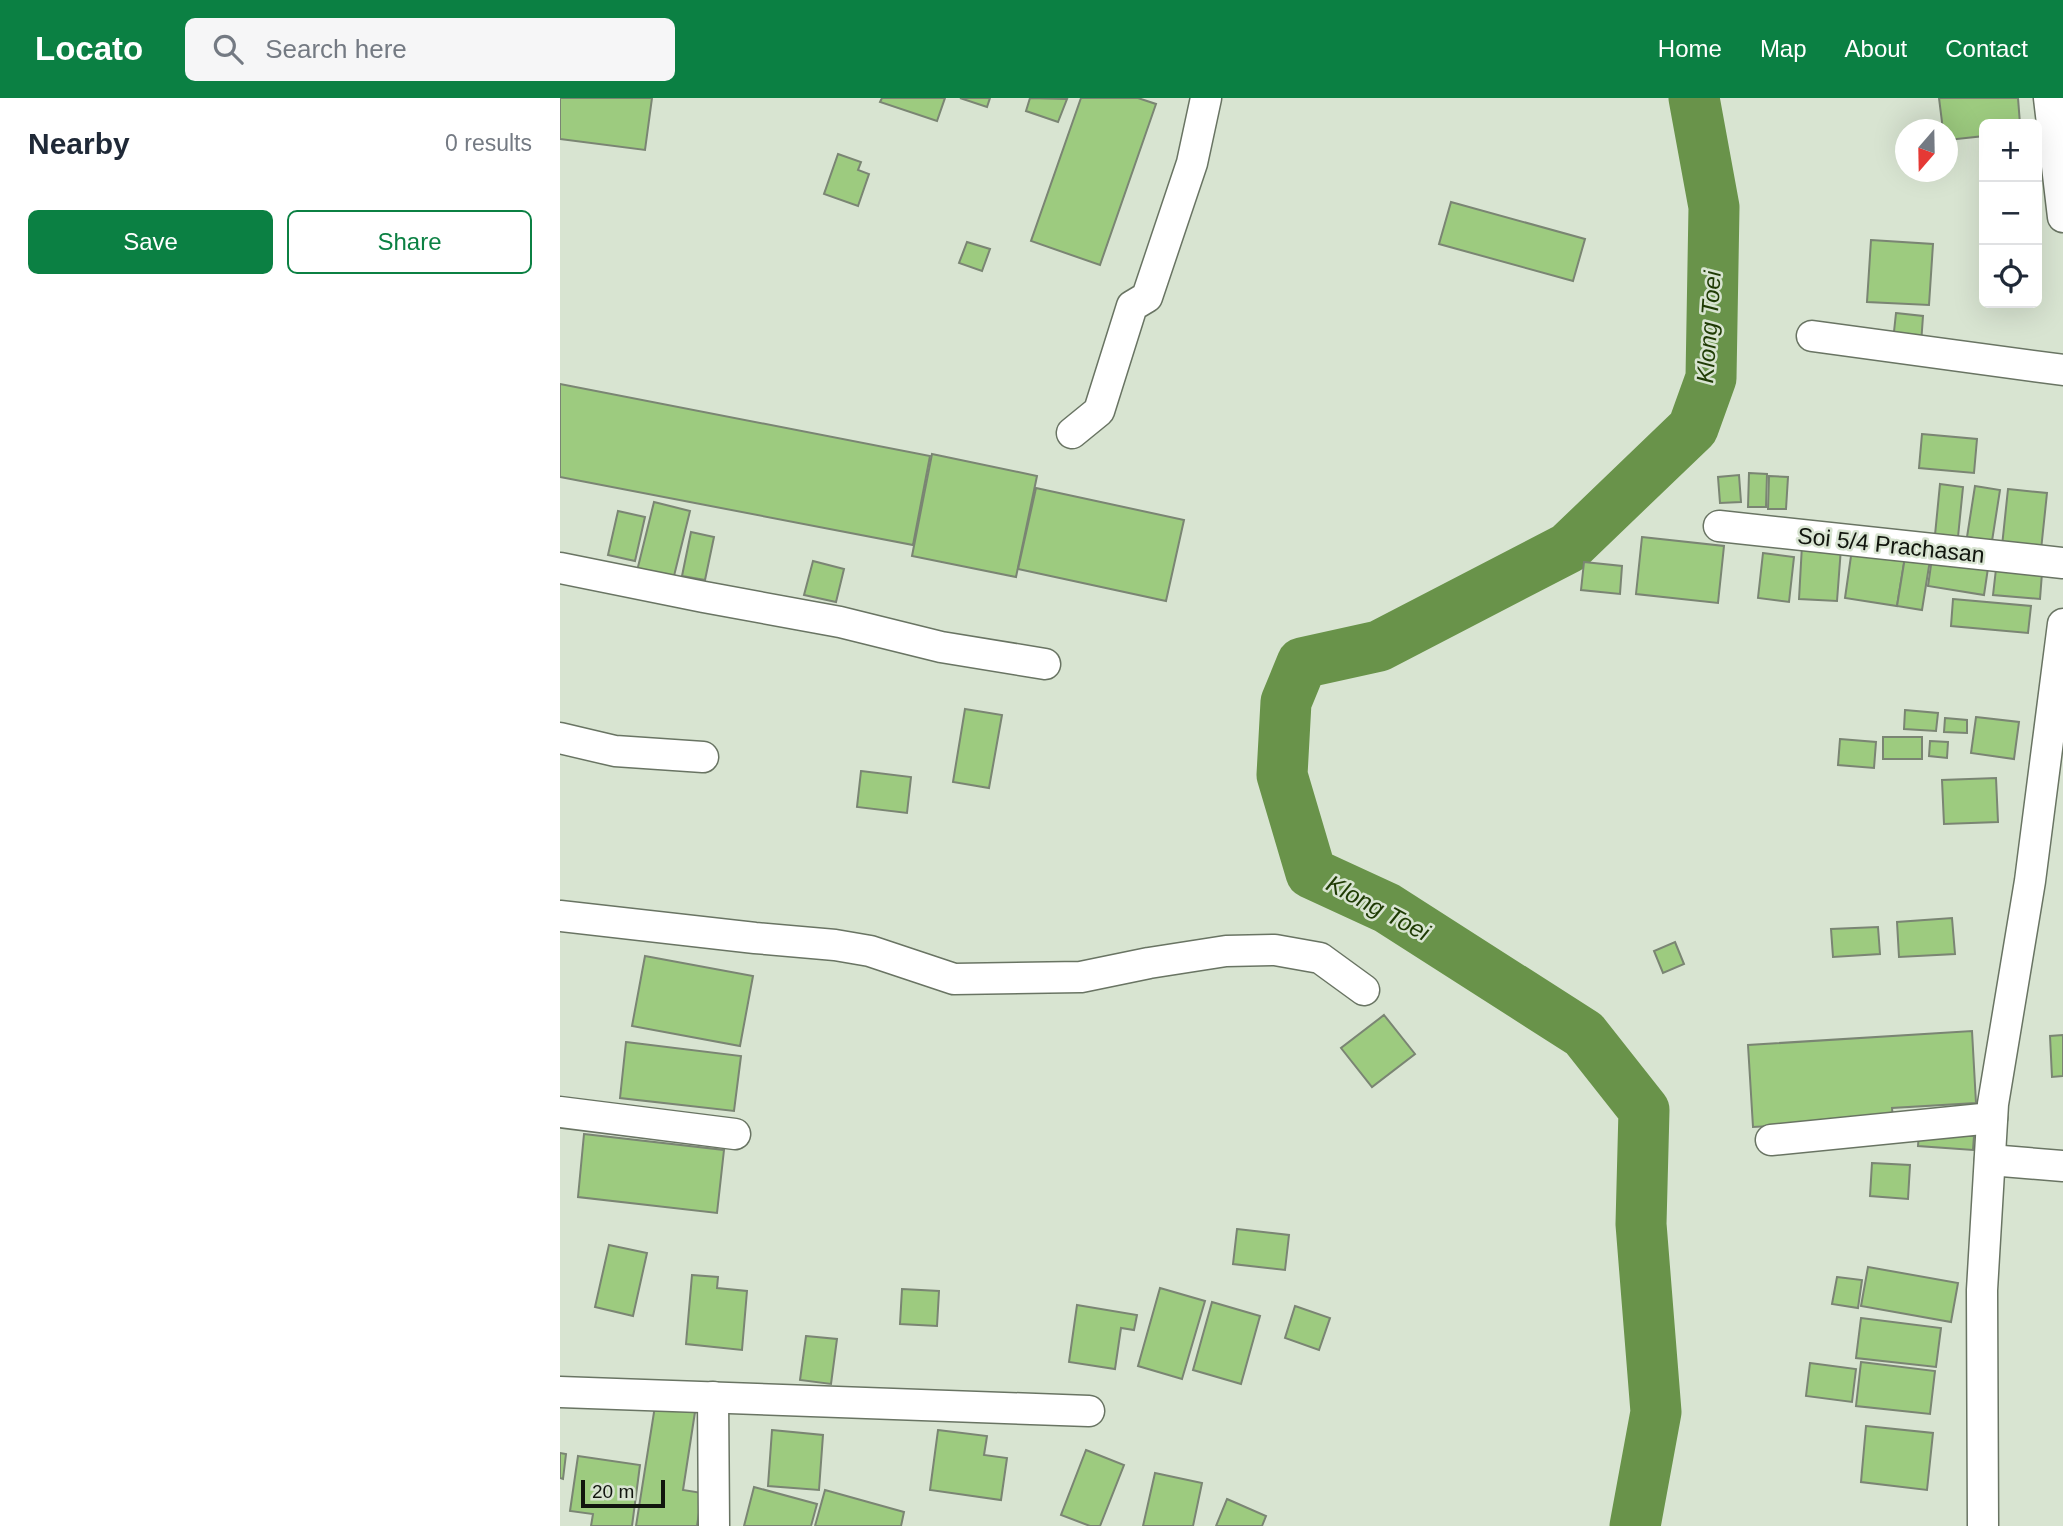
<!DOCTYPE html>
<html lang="en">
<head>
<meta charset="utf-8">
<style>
  body { margin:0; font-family:Arial,sans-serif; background:#f6f6f7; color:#1f2937 }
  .controls { position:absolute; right:21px; top:21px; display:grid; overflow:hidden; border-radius:10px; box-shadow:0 7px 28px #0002 }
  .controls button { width:63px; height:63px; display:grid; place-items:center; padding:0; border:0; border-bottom:2px solid #e0e1e3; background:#fff; color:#1f2937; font:35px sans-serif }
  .compass { position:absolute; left:1335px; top:21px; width:63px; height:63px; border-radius:50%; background:#fff; box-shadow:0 7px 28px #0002; rotate:200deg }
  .scale { position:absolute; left:21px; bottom:18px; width:84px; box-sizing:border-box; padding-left:7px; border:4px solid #11150e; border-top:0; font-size:19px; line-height:24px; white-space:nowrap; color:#11150e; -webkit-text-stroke:5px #d8e4d1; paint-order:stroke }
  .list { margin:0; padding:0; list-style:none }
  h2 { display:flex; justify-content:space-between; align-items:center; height:91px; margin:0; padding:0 28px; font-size:30px }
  h2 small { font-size:23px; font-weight:400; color:#747a83 }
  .actions { display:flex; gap:14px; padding:21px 28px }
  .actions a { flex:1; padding:16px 0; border:2px solid #0b8043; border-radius:10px; text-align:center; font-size:24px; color:#0b8043 }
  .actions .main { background:#0b8043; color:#fff }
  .icon { flex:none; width:38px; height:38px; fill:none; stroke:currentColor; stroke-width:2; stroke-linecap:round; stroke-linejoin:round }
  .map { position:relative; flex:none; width:1503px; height:1428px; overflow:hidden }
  header { display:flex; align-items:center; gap:42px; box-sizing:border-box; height:98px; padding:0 35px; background:#0b8043; color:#fff }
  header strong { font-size:33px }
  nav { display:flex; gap:38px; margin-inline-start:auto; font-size:24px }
  .search { width:490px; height:63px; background:#f6f6f7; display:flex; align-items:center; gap:18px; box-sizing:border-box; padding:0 24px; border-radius:10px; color:#747a83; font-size:26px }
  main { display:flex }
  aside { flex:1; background:#fff }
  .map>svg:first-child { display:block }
</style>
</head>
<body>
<header>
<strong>Locato</strong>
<div class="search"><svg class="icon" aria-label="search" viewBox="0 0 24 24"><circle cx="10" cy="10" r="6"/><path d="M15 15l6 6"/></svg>Search here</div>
<nav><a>Home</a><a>Map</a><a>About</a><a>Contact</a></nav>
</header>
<main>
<aside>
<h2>Nearby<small>0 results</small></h2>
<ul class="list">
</ul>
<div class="actions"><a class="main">Save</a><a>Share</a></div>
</aside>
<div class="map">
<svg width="1503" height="1428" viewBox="0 0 1503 1428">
  <rect width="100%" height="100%" fill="#d8e4d1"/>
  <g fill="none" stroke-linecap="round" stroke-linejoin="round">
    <polyline stroke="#69934a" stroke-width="51" points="1075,1428 1096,1314 1081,1126 1084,1012 1024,936 827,810 751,775 722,677 726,604 742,565 819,548 1008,450 1133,330 1151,280 1154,109 1134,0"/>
  </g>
  <g fill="#9dcb7f" stroke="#7a8573" stroke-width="2">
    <polygon points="0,0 92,0 85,52 0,41"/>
    <polygon points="322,0 385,0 377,23 320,4"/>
    <polygon points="400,0 430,0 427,9"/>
    <polygon points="470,0 507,1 498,24 466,13"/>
    <polygon points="521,0 578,0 596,6 540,167 471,143"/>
    <polygon points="1379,0 1458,0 1460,26 1424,26 1424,38 1388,42 1388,32 1383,32"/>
    <polygon points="278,56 301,64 298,72 309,76 298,108 264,96"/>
    <polygon points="891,104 1025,141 1013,183 879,146"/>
    <polygon points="1311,142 1373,146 1369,207 1307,204"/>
    <polygon points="407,144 430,151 422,173 399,165"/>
    <polygon points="1336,215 1363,218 1361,246 1333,243"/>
    <polygon points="0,286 370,358 353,447 0,379"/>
    <polygon points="1362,336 1417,341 1414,375 1359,370"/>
    <polygon points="372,356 477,378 456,479 352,458"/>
    <polygon points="1189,375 1207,376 1206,409 1188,409"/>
    <polygon points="1179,377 1181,404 1160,405 1158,379"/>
    <polygon points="1209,378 1228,379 1226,411 1208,411"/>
    <polygon points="1380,386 1403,389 1398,439 1375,437"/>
    <polygon points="1415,388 1440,392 1432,443 1407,439"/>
    <polygon points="476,390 624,422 606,503 458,471"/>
    <polygon points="1448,391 1487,395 1481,452 1442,448"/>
    <polygon points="94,404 130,413 112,486 76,477"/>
    <polygon points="58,413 85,419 75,463 48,457"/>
    <polygon points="131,434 154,439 145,482 122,478"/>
    <polygon points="1082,439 1164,448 1158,505 1076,496"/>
    <polygon points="1242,447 1281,450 1277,503 1239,501"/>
    <polygon points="1292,451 1345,459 1337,508 1285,500"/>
    <polygon points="1203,455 1234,459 1229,504 1198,500"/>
    <polygon points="1345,459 1370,462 1362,512 1337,508"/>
    <polygon points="1372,460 1428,470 1424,497 1368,488"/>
    <polygon points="253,463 284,471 276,504 244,497"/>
    <polygon points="1024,464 1062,468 1060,496 1021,492"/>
    <polygon points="1436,471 1482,475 1480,501 1433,497"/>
    <polygon points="1393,501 1471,508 1468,535 1391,528"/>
    <polygon points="405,611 442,617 429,690 393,684"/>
    <polygon points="1345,612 1378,615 1376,633 1344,631"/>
    <polygon points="1416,619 1459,624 1454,661 1411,655"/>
    <polygon points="1385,620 1407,622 1407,635 1384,634"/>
    <rect x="1323" y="639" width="39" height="22"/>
    <polygon points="1280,641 1316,644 1314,670 1278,667"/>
    <polygon points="1370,643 1388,644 1387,660 1369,658"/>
    <polygon points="301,673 351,679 347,715 297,709"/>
    <polygon points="1436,680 1438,724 1384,726 1382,682"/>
    <polygon points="1392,820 1395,856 1339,859 1337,824"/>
    <polygon points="1318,829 1320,856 1273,859 1271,831"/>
    <polygon points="1115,844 1124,866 1103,875 1094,853"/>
    <polygon points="85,858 193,878 180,948 72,928"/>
    <polygon points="824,917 855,956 812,989 781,950"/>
    <polygon points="1412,933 1416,1005 1332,1010 1333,1021 1193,1029 1188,947"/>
    <polygon points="1503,937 1503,978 1492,979 1490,938"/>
    <polygon points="66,944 181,958 174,1013 60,1000"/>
    <polygon points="1359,1034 1414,1038 1413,1052 1358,1048"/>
    <polygon points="24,1036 164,1052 157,1115 18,1099"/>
    <polygon points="1312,1065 1350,1067 1348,1101 1310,1098"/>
    <polygon points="677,1131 729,1137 725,1172 673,1166"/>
    <polygon points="49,1147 87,1155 73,1218 35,1209"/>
    <polygon points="1308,1169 1398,1185 1391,1224 1301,1208"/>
    <polygon points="132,1177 158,1179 157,1190 187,1193 182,1252 126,1246"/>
    <polygon points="1277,1179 1302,1182 1298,1210 1272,1206"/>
    <polygon points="600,1190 645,1203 622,1281 578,1268"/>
    <polygon points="342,1191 379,1193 377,1228 340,1226"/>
    <polygon points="652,1204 700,1218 681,1286 633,1272"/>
    <polygon points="517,1207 577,1217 574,1232 561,1230 555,1271 509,1264"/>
    <polygon points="735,1208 770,1220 759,1252 725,1240"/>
    <polygon points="1301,1220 1381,1230 1376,1269 1296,1260"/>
    <polygon points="246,1238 277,1241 271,1286 240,1282"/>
    <polygon points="1301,1264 1375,1273 1370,1316 1296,1308"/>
    <polygon points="1250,1265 1296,1271 1292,1304 1246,1298"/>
    <polygon points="95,1308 135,1314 123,1392 142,1395 137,1428 76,1428"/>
    <polygon points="1306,1328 1373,1335 1367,1392 1301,1384"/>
    <polygon points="212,1332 263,1337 259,1392 208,1388"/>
    <polygon points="378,1332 427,1338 424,1357 447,1360 441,1402 370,1392"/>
    <polygon points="526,1352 564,1367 540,1428 530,1428 501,1417"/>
    <polygon points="0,1355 6,1356 3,1381 0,1380"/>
    <polygon points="18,1358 80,1367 72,1428 31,1428 33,1416 10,1413"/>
    <polygon points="595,1375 642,1385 633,1428 583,1428"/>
    <polygon points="194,1389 257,1406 251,1428 184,1428"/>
    <polygon points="265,1392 344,1414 341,1428 255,1428"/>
    <polygon points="667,1401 706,1418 702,1428 656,1428"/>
  </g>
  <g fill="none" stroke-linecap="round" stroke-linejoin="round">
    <defs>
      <g id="minor">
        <polyline points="1489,0 1503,119"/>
        <polyline points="1252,238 1503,272"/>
        <polyline points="512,335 539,313 572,208 587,199 632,65 646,0"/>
        <polyline points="1159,428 1503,465"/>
        <polyline points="0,470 144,499 280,524 381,549 485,566"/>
        <polyline points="0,640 55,653 143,659"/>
        <polyline points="0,818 195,840 275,847 310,853 394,881 521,879 589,865 666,853 715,852 760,860 804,892"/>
        <polyline points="0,1014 175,1036"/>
        <polyline points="1211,1042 1432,1020"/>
        <polyline points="1430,1062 1503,1068"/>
        <polyline points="0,1294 529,1313"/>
        <polyline points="153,1299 154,1428"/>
        <polyline points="1423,1428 1422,1192 1433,1006 1470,783 1503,526"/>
      </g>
    </defs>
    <use href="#minor" stroke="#697463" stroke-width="33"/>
    <use href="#minor" stroke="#fff" stroke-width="30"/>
  </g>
  <g text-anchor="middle" stroke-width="5" stroke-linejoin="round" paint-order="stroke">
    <g font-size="23" fill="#11150e" stroke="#d8e4d1">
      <text transform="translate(1331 447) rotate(6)" y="8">Soi 5/4 Prachasan</text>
    </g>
    <g font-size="24" font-style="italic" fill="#1f3b04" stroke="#d8e4d1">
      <text transform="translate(1149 229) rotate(-86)" y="8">Klong Toei</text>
      <text transform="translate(818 810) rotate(28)" y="8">Klong Toei</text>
    </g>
  </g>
</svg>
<div class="controls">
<button>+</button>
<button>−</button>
<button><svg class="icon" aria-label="locate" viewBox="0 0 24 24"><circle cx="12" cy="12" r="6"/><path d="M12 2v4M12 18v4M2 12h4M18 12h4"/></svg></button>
</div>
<svg class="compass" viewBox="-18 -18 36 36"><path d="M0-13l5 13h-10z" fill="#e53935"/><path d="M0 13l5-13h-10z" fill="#747a83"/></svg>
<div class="scale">20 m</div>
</div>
</main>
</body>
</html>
